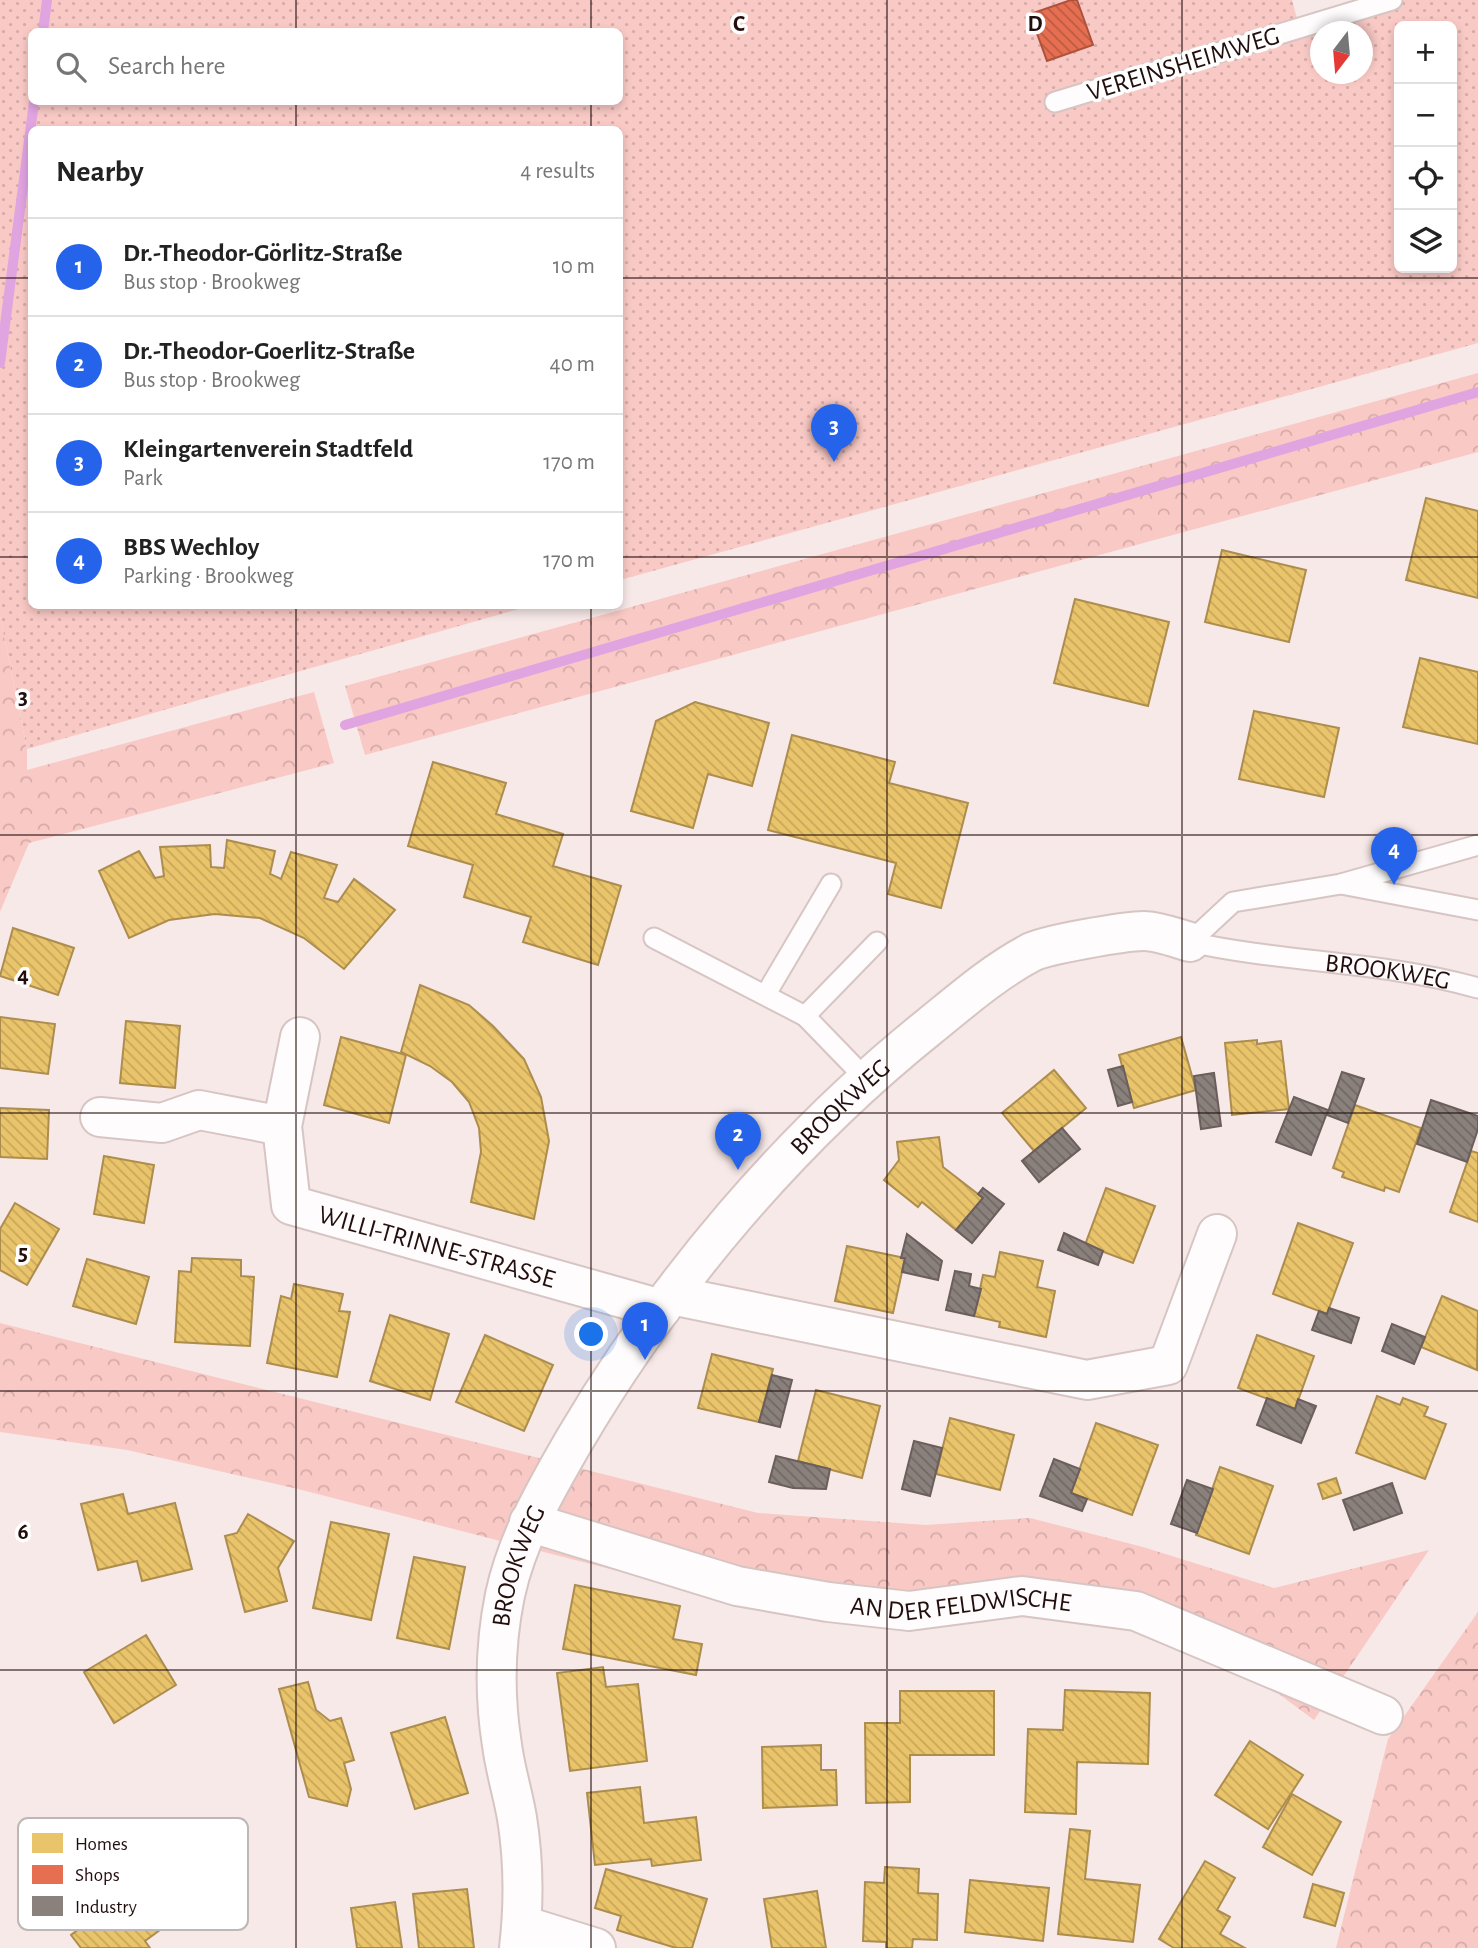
<!DOCTYPE html>
<html lang="en">
<head>
<meta charset="utf-8">
<style>
  body { margin:0; font-family:"Alegreya Sans",sans-serif; background:#f6f6f6; color:#222 }
  .controls { position:absolute; right:21px; top:21px; display:grid; overflow:hidden; border-radius:10px; box-shadow:0 4px 10px #0003 }
  .controls button { width:63px; height:63px; display:grid; place-items:center; padding:0; border:0; border-bottom:2px solid #e0e0e0; background:#fff; color:#222; font:35px sans-serif }
  .compass { position:absolute; left:1310px; top:21px; width:63px; height:63px; border-radius:50%; background:#fff; box-shadow:0 4px 10px #0003; rotate:196deg }
  .you { position:absolute; left:592px; top:1335px; width:24px; height:24px; margin:-18px; border:5px solid #fff; border-radius:50%; background:#1a73e8; box-shadow:0 0 0 10px #1a73e833 }
  .badge { display:grid; place-items:center; width:46px; height:46px; border-radius:50%; background:#2563eb; color:#fff; font-size:23px; font-weight:700 }
  .pin { position:absolute; translate:-50% -58px; filter:drop-shadow(0 2px 4px #0008) }
  .pin::after { content:''; position:absolute; top:37px; width:24px; height:21px; background:inherit; clip-path:polygon(0 0,100% 0,50% 100%) }
  .list { margin:0; padding:0; list-style:none }
  h2 { display:flex; justify-content:space-between; align-items:center; height:91px; margin:0; padding:0 28px; font-size:30px }
  h2 small { font-size:23px; font-weight:400; color:#767676 }
  .list li { display:grid; grid-template-columns:46px 1fr auto; gap:21px; align-items:center; box-sizing:border-box; height:98px; padding:0 28px; border-top:2px solid #e0e0e0 }
  .list b { display:block; font-size:26px; white-space:nowrap }
  .list p { margin:0; font-size:23px; white-space:nowrap; color:#767676 }
  .list em { font-size:23px; font-style:normal; color:#767676 }
  .icon { flex:none; width:38px; height:38px; fill:none; stroke:currentColor; stroke-width:2; stroke-linecap:round; stroke-linejoin:round }
  .map { position:relative; flex:none; width:1478px; height:1948px; overflow:hidden }
  .search { position:absolute; background:#fff; box-shadow:0 4px 10px #0003; left:28px; top:28px; width:595px; height:77px; display:flex; align-items:center; gap:18px; box-sizing:border-box; padding:0 24px; border-radius:10px; color:#767676; font-size:26px }
  .panel { position:absolute; background:#fff; box-shadow:0 4px 10px #0003; left:28px; top:126px; width:595px; height:483px; border-radius:10px }
  .map>svg:first-child { display:block }
</style>
</head>
<body>
<div class="map">
<svg width="1478" height="1948" viewBox="0 0 1478 1948">
  <defs>
    <pattern id="forest-crowns" width="20" height="18" patternUnits="userSpaceOnUse" patternTransform="scale(1.75)"><rect width="20" height="18" fill="#f9c9c5"/><path d="M2 6a3 3 0 1 1 6 0M12 15a3 3 0 1 1 6 0" fill="none" stroke="#d5aba8"/></pattern>
    <pattern id="garden-dots" width="8" height="8" patternUnits="userSpaceOnUse" patternTransform="scale(1.75)"><rect width="8" height="8" fill="#f9c9c5"/><path d="M2 2h.1M6 6h.1" fill="none" stroke="#d5aba8" stroke-width="1.8" stroke-linecap="round"/></pattern>
    <pattern id="homes-back-hatch" width="6" height="6" patternUnits="userSpaceOnUse" patternTransform="scale(1.75)"><rect width="6" height="6" fill="#e9c46a"/><path d="M-1 5l2 2M0 0l6 6M5-1l2 2" fill="none" stroke="#c8a75b"/></pattern>
    <pattern id="shops-back-hatch" width="6" height="6" patternUnits="userSpaceOnUse" patternTransform="scale(1.75)"><rect width="6" height="6" fill="#e76f51"/><path d="M-1 5l2 2M0 0l6 6M5-1l2 2" fill="none" stroke="#bb5a42"/></pattern>
    <pattern id="industry-back-hatch" width="6" height="6" patternUnits="userSpaceOnUse" patternTransform="scale(1.75)"><rect width="6" height="6" fill="#8a817c"/><path d="M-1 5l2 2M0 0l6 6M5-1l2 2" fill="none" stroke="#706864"/></pattern>
  </defs>
  <rect width="100%" height="100%" fill="#f7e9e8"/>
  <g fill="url(#forest-crowns)">
    <polygon points="1478,373 1478,452 365,755 345,686"/>
    <polygon points="0,616 27,749 27,770 314,692 334,763 29,843 0,912"/>
    <polygon points="0,1323 758,1513 926,1525 1030,1518 1143,1547 1274,1588 1429,1550 1314,1720 1229,1657 1147,1625 1024,1611 758,1607 298,1489 127,1450 0,1432"/>
    <polygon points="1478,1612 1478,1948 1336,1948 1388,1739"/>
  </g>
  <path fill="url(#garden-dots)" fill-rule="evenodd" d="M 0,0 L 1292,0 L 1299,26 L 1396,0 L 1478,0 L 1478,343 L 620,580 L 620,130 L 32,130 L 32,606 L 529,606 L 27,749 L 0,616 ZM 1399,26 L 1452,26 L 1452,268 L 1399,268 ZM 32,32 L 620,32 L 620,102 L 32,102 ZM 1320,32 L 1362,32 L 1362,74 L 1320,74 Z"/>
  <g fill="url(#homes-back-hatch)" stroke="#ad8d4e" stroke-width="2">
    <polygon points="1426,498 1478,511 1478,598 1406,580"/>
    <polygon points="1222,550 1306,570 1289,642 1205,622"/>
    <polygon points="1075,599 1169,622 1148,706 1054,683"/>
    <polygon points="1420,658 1478,672 1478,744 1403,727"/>
    <polygon points="695,702 769,723 752,786 708,774 693,828 631,811 656,721"/>
    <polygon points="1254,711 1339,728 1324,797 1239,779"/>
    <polygon points="792,735 895,762 889,783 968,803 941,908 888,894 896,863 768,830"/>
    <polygon points="433,762 506,783 496,814 563,834 553,866 621,886 598,965 523,942 531,917 464,897 473,865 408,846"/>
    <polygon points="227,840 275,851 270,874 281,879 291,852 337,865 324,898 338,902 354,879 395,910 344,969 304,938 260,918 215,914 169,920 129,938 99,871 139,851 155,878 164,876 160,847 210,845 211,867 224,868"/>
    <polygon points="13,928 74,948 58,995 0,976"/>
    <polygon points="420,985 469,1005 493,1026 524,1059 541,1097 549,1141 534,1219 471,1202 481,1152 479,1128 469,1102 452,1082 430,1066 401,1052"/>
    <polygon points="0,1017 55,1024 48,1074 0,1068"/>
    <polygon points="126,1021 180,1026 175,1088 120,1083"/>
    <polygon points="341,1037 406,1055 389,1123 324,1105"/>
    <polygon points="1181,1037 1196,1090 1134,1108 1119,1055"/>
    <polygon points="1257,1040 1257,1044 1281,1041 1289,1109 1232,1115 1225,1043"/>
    <polygon points="1054,1070 1086,1108 1034,1151 1002,1113"/>
    <polygon points="1355,1105 1421,1128 1399,1192 1385,1187 1384,1191 1342,1177 1344,1172 1333,1168"/>
    <polygon points="0,1108 49,1110 47,1159 0,1157"/>
    <polygon points="939,1137 943,1167 983,1198 956,1230 922,1202 918,1207 884,1180 899,1160 897,1142"/>
    <polygon points="1471,1151 1478,1153 1478,1222 1450,1212"/>
    <polygon points="104,1156 154,1165 144,1223 94,1214"/>
    <polygon points="1106,1188 1155,1206 1133,1263 1085,1245"/>
    <polygon points="15,1203 59,1229 27,1285 0,1270 0,1229"/>
    <polygon points="1298,1223 1353,1243 1327,1314 1273,1294"/>
    <polygon points="847,1246 905,1258 893,1313 835,1301"/>
    <polygon points="1000,1252 1043,1261 1037,1287 1055,1291 1046,1337 999,1327 1000,1322 974,1316 983,1275 995,1277"/>
    <polygon points="192,1258 241,1260 241,1276 254,1277 250,1346 175,1342 179,1271 191,1272"/>
    <polygon points="87,1259 149,1277 136,1324 73,1306"/>
    <polygon points="294,1284 343,1294 339,1311 350,1312 337,1377 267,1363 281,1296 291,1299"/>
    <polygon points="1442,1296 1478,1311 1477,1370 1421,1347"/>
    <polygon points="390,1315 449,1334 430,1400 370,1381"/>
    <polygon points="485,1335 553,1365 524,1431 456,1402"/>
    <polygon points="1257,1335 1314,1356 1295,1409 1238,1388"/>
    <polygon points="712,1354 773,1369 759,1422 698,1408"/>
    <polygon points="816,1390 880,1406 862,1478 798,1461"/>
    <polygon points="1377,1396 1400,1405 1403,1398 1428,1407 1424,1416 1446,1424 1425,1479 1356,1453"/>
    <polygon points="950,1418 1014,1435 1000,1490 936,1474"/>
    <polygon points="1096,1423 1158,1445 1132,1515 1071,1493"/>
    <polygon points="1220,1467 1273,1486 1249,1554 1196,1535"/>
    <polygon points="1336,1478 1341,1493 1323,1499 1318,1484"/>
    <polygon points="123,1494 128,1514 175,1503 192,1569 142,1581 137,1561 98,1570 81,1504"/>
    <polygon points="248,1514 294,1541 278,1568 287,1601 245,1612 225,1536 237,1533"/>
    <polygon points="331,1522 389,1534 371,1620 313,1608"/>
    <polygon points="414,1557 465,1567 449,1649 397,1638"/>
    <polygon points="575,1585 680,1606 673,1639 702,1644 696,1675 563,1649"/>
    <polygon points="146,1635 176,1685 114,1723 84,1672"/>
    <polygon points="603,1667 606,1687 638,1684 647,1761 570,1771 557,1673"/>
    <polygon points="308,1682 316,1710 330,1721 341,1718 354,1760 344,1763 351,1789 347,1806 309,1797 279,1689"/>
    <polygon points="1065,1690 1150,1693 1148,1764 1077,1762 1076,1814 1025,1812 1028,1729 1063,1730"/>
    <polygon points="900,1691 994,1691 994,1755 910,1755 910,1802 866,1803 865,1723 900,1723"/>
    <polygon points="445,1717 468,1793 415,1809 391,1733"/>
    <polygon points="1250,1741 1303,1775 1268,1829 1215,1795"/>
    <polygon points="821,1745 821,1770 836,1770 837,1805 763,1808 762,1747"/>
    <polygon points="640,1787 644,1823 696,1817 701,1860 652,1866 651,1859 595,1865 587,1793"/>
    <polygon points="1292,1794 1341,1822 1312,1875 1263,1847"/>
    <polygon points="1070,1829 1090,1831 1085,1879 1140,1885 1133,1942 1058,1934"/>
    <polygon points="1205,1861 1235,1878 1217,1910 1230,1917 1220,1934 1245,1948 1174,1948 1159,1939"/>
    <polygon points="885,1867 919,1869 918,1893 938,1894 937,1940 913,1939 912,1948 886,1948 886,1942 863,1941 865,1882 884,1883"/>
    <polygon points="606,1869 707,1899 692,1948 676,1948 617,1930 621,1916 595,1908"/>
    <polygon points="970,1880 1049,1888 1043,1941 965,1932"/>
    <polygon points="1313,1884 1344,1893 1335,1926 1304,1917"/>
    <polygon points="134,1887 164,1927 145,1941 150,1948 81,1948 71,1935"/>
    <polygon points="467,1889 474,1948 419,1948 413,1894"/>
    <polygon points="817,1891 826,1948 772,1948 764,1899"/>
    <polygon points="395,1902 402,1948 357,1948 351,1908"/>
  </g>
  <polygon fill="url(#shops-back-hatch)" stroke="#ac523d" stroke-width="2" points="1071,0 1077,0 1093,45 1047,61 1030,14"/>
  <g fill="url(#industry-back-hatch)" stroke="#6b5e5b" stroke-width="2">
    <polygon points="1123,1066 1132,1102 1118,1106 1108,1070"/>
    <polygon points="1342,1072 1364,1079 1348,1123 1327,1115"/>
    <polygon points="1214,1073 1221,1126 1201,1129 1194,1076"/>
    <polygon points="1294,1097 1328,1110 1311,1155 1276,1142"/>
    <polygon points="1431,1100 1478,1116 1478,1129 1467,1162 1417,1144"/>
    <polygon points="1062,1128 1080,1149 1039,1182 1022,1161"/>
    <polygon points="983,1188 1004,1204 972,1243 956,1230 983,1198 978,1194"/>
    <polygon points="1064,1233 1103,1251 1098,1265 1058,1250"/>
    <polygon points="907,1234 942,1261 938,1280 902,1272 905,1258 901,1258"/>
    <polygon points="955,1271 971,1274 969,1286 981,1289 974,1316 946,1310"/>
    <polygon points="1329,1308 1359,1318 1351,1343 1312,1330 1319,1311 1327,1314"/>
    <polygon points="1392,1324 1425,1337 1414,1364 1382,1351"/>
    <polygon points="772,1375 792,1380 780,1427 759,1422"/>
    <polygon points="1267,1398 1295,1409 1298,1399 1316,1406 1301,1443 1257,1425"/>
    <polygon points="914,1441 942,1448 930,1496 902,1489"/>
    <polygon points="776,1456 830,1469 826,1489 793,1488 769,1482"/>
    <polygon points="1054,1459 1080,1469 1071,1493 1087,1499 1082,1511 1040,1496"/>
    <polygon points="1187,1480 1213,1489 1197,1533 1171,1524"/>
    <polygon points="1392,1483 1402,1513 1354,1530 1343,1500"/>
  </g>
  <g fill="none" stroke-linecap="round" stroke-linejoin="round">
    <g stroke="#e0a4e1" stroke-width="10">
      <polyline points="43,32 47,0"/>
      <polyline points="0,363 34,102"/>
      <polyline points="345,725 1478,392"/>
    </g>
    <defs>
      <g id="service">
        <polyline points="1055,102 1392,0"/>
        <polyline points="1478,845 1341,884 1478,910"/>
        <polyline points="654,938 805,1016"/>
        <path id="s1" d="M 1190,942 C 1285,963 1384,961 1478,988"/>
        <polyline points="1190,942 1233,902 1341,884"/>
        <polyline points="766,994 831,884"/>
        <polyline points="867,1080 805,1016 877,942"/>
      </g>
      <g id="minor">
        <path id="s2" d="M 300,1037 L 282,1126 L 291,1205 L 661,1309"/>
        <polyline points="100,1117 162,1123 199,1110 282,1126"/>
        <polyline points="671,1295 1087,1380 1168,1365 1217,1234"/>
        <path id="s3" d="M 529,1522 L 737,1586 L 828,1602 L 909,1611 L 1022,1596 L 1136,1611 L 1383,1715"/>
        <polyline points="522,1925 596,1948"/>
        <path id="s4" d="M 519,1948 C 524,1905 524,1862 517,1818 C 513,1794 505,1769 502,1745 C 494,1695 495,1644 505,1595 C 517,1539 546,1489 575,1439 C 667,1283 789,1139 930,1026 C 961,1001 994,972 1030,953 C 1043,945 1126,931 1144,931 C 1158,931 1176,938 1190,942"/>
      </g>
    </defs>
    <use href="#service" stroke="#d6c5c3" stroke-width="23"/>
    <use href="#minor" stroke="#d6c5c3" stroke-width="42"/>
    <use href="#service" stroke="#fefcfc" stroke-width="19"/>
    <use href="#minor" stroke="#fefcfc" stroke-width="38"/>
  </g>
  <path fill="none" stroke="#220e0d" stroke-width="2" stroke-opacity="0.55" d="M 296,0 L 296,32M 591,0 L 591,32M 887,0 L 887,1948M 1182,0 L 1182,1948M 296,102 L 296,130M 591,102 L 591,130M 0,278 L 32,278M 620,278 L 1478,278M 0,557 L 32,557M 620,557 L 1478,557M 296,606 L 296,1948M 591,606 L 591,1948M 0,835 L 1478,835M 0,1113 L 1478,1113M 0,1391 L 1478,1391M 0,1670 L 1478,1670"/>
  <g text-anchor="middle" stroke-width="7" stroke-linejoin="round" paint-order="stroke">
    <g font-size="26" fill="#220e0d" stroke="#fff">
      <text transform="translate(1183 63) rotate(-17)" y="9">VEREINSHEIMWEG</text>
      <text dy="9" stroke="none"><textPath href="#s1" startOffset="200">BROOKWEG</textPath></text>
      <text dy="9" stroke="none"><textPath href="#s4" startOffset="954">BROOKWEG</textPath></text>
      <text dy="9" stroke="none"><textPath href="#s2" startOffset="322">WILLI-TRINNE-STRASSE</textPath></text>
      <text dy="9" stroke="none"><textPath href="#s4" startOffset="387">BROOKWEG</textPath></text>
      <text dy="9" stroke="none"><textPath href="#s3" startOffset="444">AN DER FELDWISCHE</textPath></text>
    </g>
  </g>
  <rect x="18" y="1818" width="230" height="112" rx="10" fill="#fff" stroke="#bdb7b6" stroke-width="2"/>
  <rect x="32" y="1833" width="31" height="20" fill="#e9c46a"/>
  <rect x="32" y="1865" width="31" height="19" fill="#e76f51"/>
  <rect x="32" y="1896" width="31" height="20" fill="#8a817c"/>
  <g font-size="19" fill="#220e0d">
    <text x="75" y="1850">Homes</text>
    <text x="75" y="1881">Shops</text>
    <text x="75" y="1913">Industry</text>
  </g>
  <g font-size="23" text-anchor="middle" font-weight="bold" fill="#220e0d" stroke="#fff" stroke-width="7" stroke-linejoin="round" paint-order="stroke">
    <text x="739" y="31">C</text>
    <text x="1035" y="31">D</text>
    <text x="23" y="704">3</text>
    <text x="23" y="982">4</text>
    <text x="23" y="1260">5</text>
    <text x="23" y="1539">6</text>
  </g>
</svg>
<div class="controls">
<button>+</button>
<button>−</button>
<button><svg class="icon" aria-label="locate" viewBox="0 0 24 24"><circle cx="12" cy="12" r="6"/><path d="M12 2v4M12 18v4M2 12h4M18 12h4"/></svg></button>
<button><svg class="icon" aria-label="layers" viewBox="0 0 24 24"><path d="M12 4l9 5-9 5-9-5zM3 14l9 5 9-5"/></svg></button>
</div>
<svg class="compass" viewBox="-18 -18 36 36"><path d="M0-13l5 13h-10z" fill="#e53935"/><path d="M0 13l5-13h-10z" fill="#767676"/></svg>
<div class="you"></div>
<div class="pin badge" style="left:645px;top:1360px">1</div>
<div class="pin badge" style="left:738px;top:1170px">2</div>
<div class="pin badge" style="left:834px;top:462px">3</div>
<div class="pin badge" style="left:1394px;top:885px">4</div>
<div class="search"><svg class="icon" aria-label="search" viewBox="0 0 24 24"><circle cx="10" cy="10" r="6"/><path d="M15 15l6 6"/></svg>Search here</div>
<section class="panel">
<h2>Nearby<small>4 results</small></h2>
<ul class="list">
<li><span class="badge">1</span><div><b>Dr.-Theodor-Görlitz-Straße</b><p>Bus stop · Brookweg</p></div><em>10 m</em></li>
<li><span class="badge">2</span><div><b>Dr.-Theodor-Goerlitz-Straße</b><p>Bus stop · Brookweg</p></div><em>40 m</em></li>
<li><span class="badge">3</span><div><b>Kleingartenverein Stadtfeld</b><p>Park</p></div><em>170 m</em></li>
<li><span class="badge">4</span><div><b>BBS Wechloy</b><p>Parking · Brookweg</p></div><em>170 m</em></li>
</ul>
</section>
</div>
</body>
</html>
